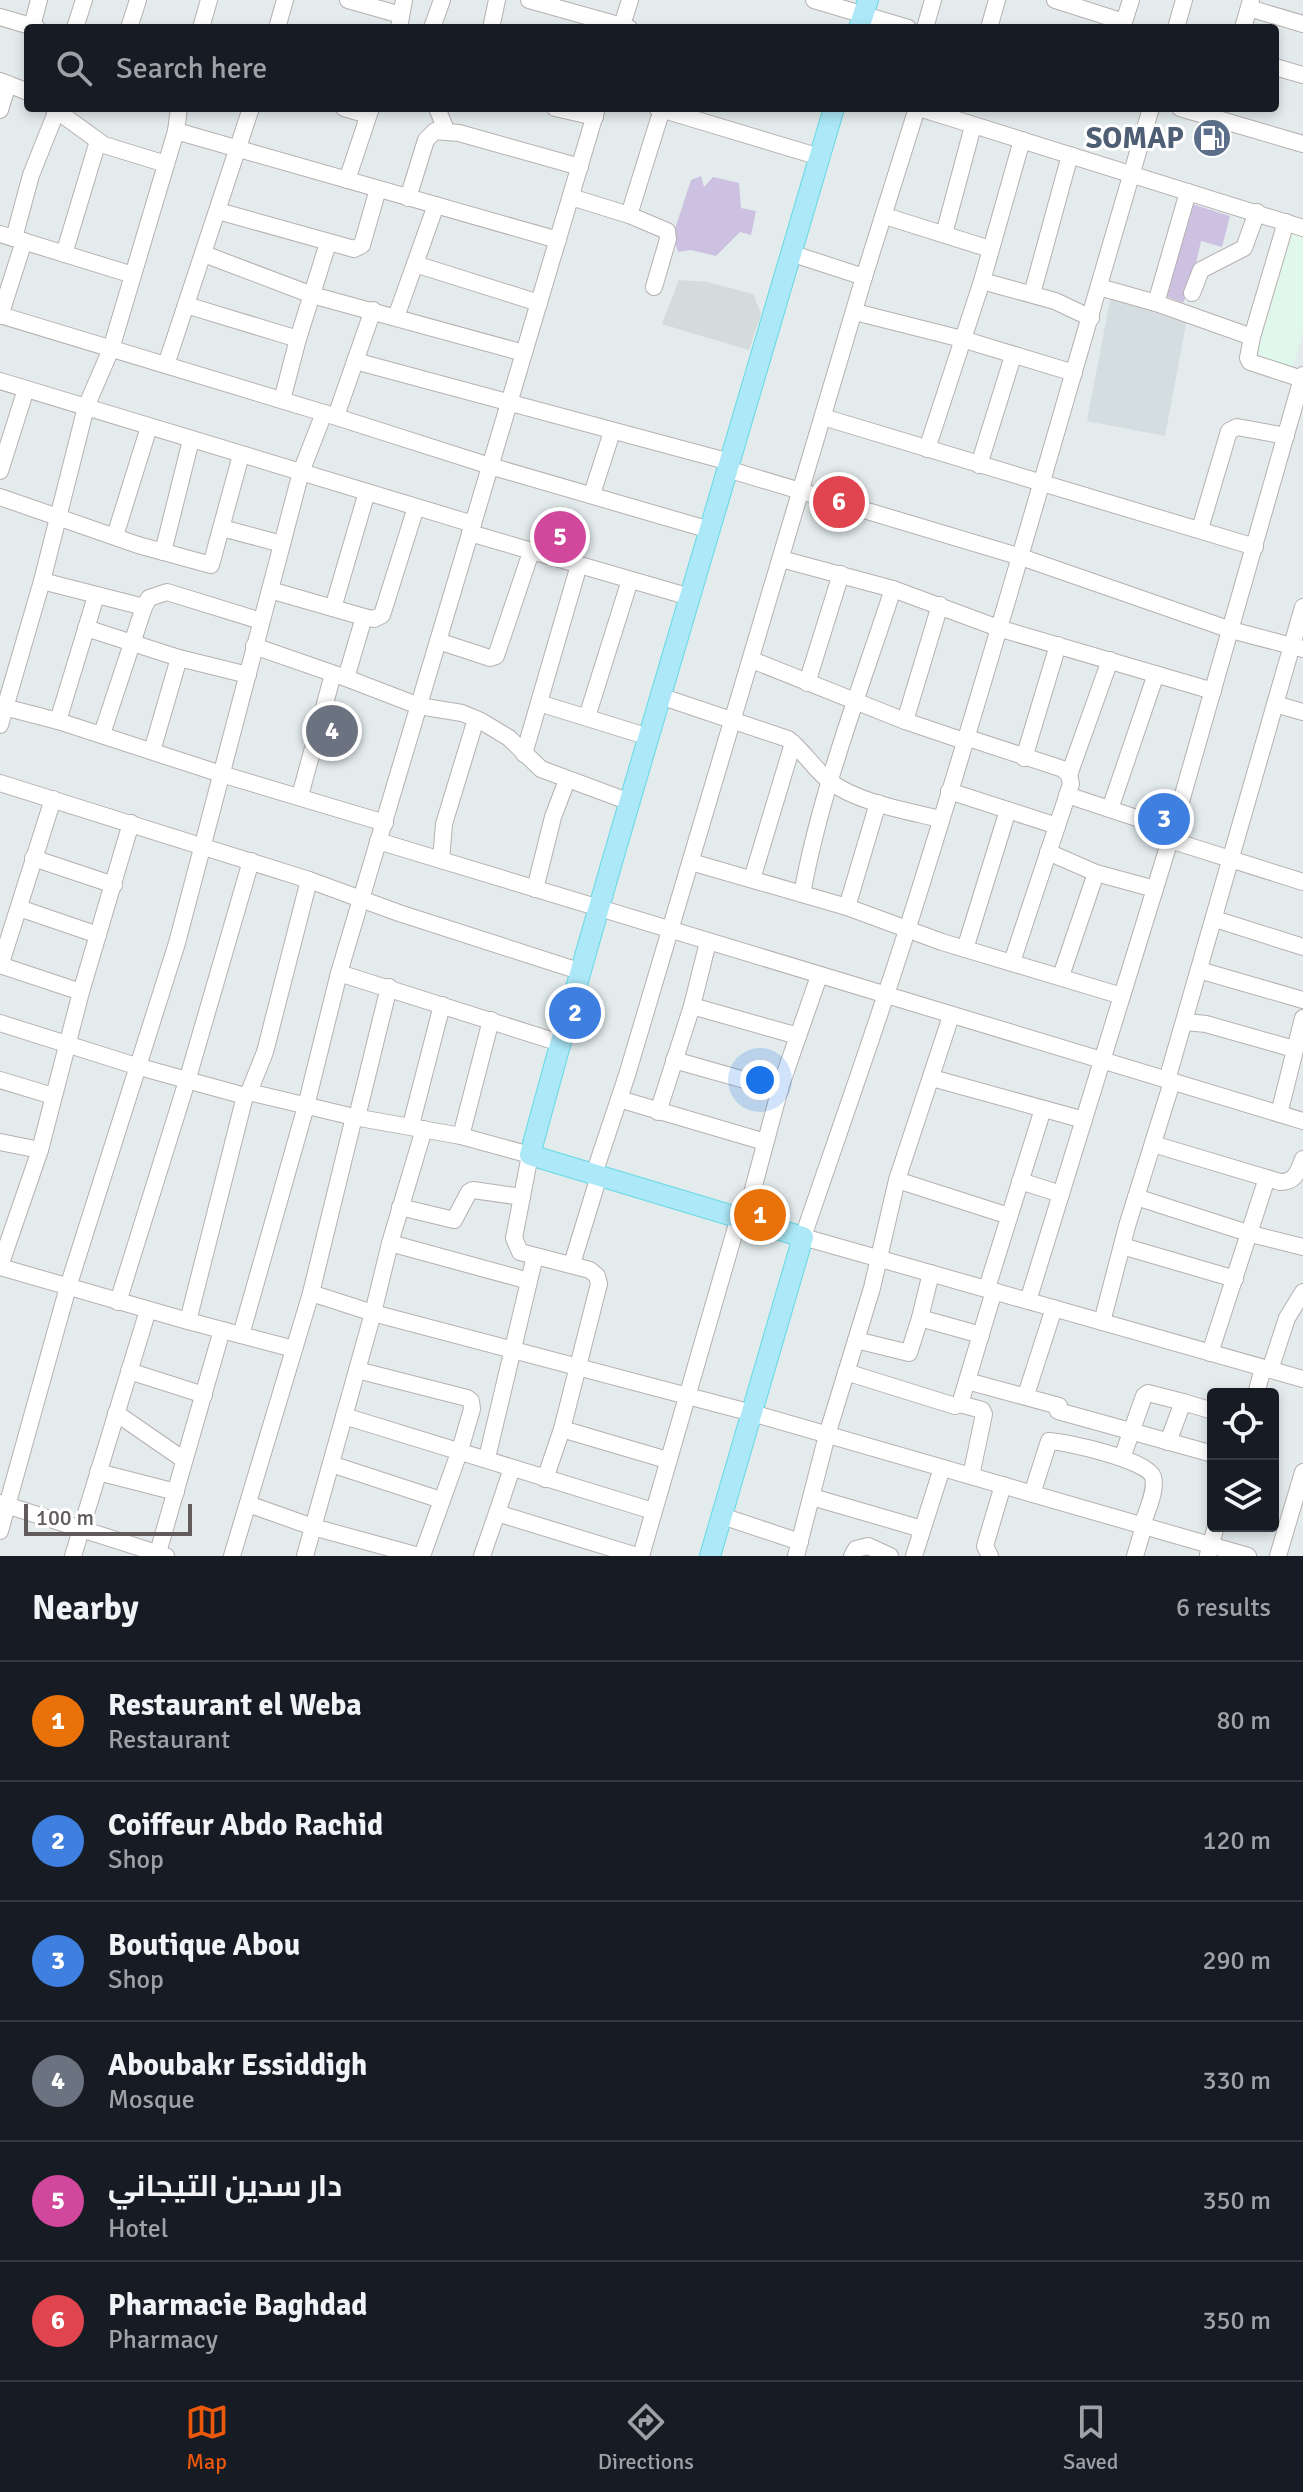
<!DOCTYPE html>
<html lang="en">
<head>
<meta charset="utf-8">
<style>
  body { margin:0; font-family:Signika,Cairo,sans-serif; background:#242831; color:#f1f3f6 }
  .controls { position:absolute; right:24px; bottom:24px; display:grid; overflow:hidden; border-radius:8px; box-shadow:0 4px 12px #0003 }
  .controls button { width:72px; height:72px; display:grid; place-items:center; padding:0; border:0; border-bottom:2px solid #363941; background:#171b24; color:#f1f3f6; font:40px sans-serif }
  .scale { position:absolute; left:24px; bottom:20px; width:168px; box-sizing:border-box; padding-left:8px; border:4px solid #625b5b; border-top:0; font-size:22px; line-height:28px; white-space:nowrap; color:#625b5b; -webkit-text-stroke:6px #fff; paint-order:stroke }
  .you { position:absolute; left:760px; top:1080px; width:28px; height:28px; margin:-20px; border:6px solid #fff; border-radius:50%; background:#1a73e8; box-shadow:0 0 0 12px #1a73e833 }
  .badge { display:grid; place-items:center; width:52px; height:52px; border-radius:50%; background:#ea580c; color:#fff; font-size:26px; font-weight:700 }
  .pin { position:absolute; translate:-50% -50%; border:4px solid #fff; box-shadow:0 2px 8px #0006 }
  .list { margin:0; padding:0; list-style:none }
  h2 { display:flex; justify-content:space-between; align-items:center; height:104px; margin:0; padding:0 32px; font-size:34px }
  h2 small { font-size:26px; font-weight:400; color:#9ea1a6 }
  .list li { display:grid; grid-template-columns:52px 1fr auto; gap:24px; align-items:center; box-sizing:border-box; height:120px; padding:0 32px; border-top:2px solid #363941 }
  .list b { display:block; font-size:30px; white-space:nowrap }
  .list p { margin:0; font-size:26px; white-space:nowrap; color:#9ea1a6 }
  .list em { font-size:26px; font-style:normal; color:#9ea1a6 }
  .icon { flex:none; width:44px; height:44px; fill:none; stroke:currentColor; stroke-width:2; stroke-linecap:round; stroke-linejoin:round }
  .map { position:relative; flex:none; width:1303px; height:1556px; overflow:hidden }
  .search { position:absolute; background:#171b24; box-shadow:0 4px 12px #0003; left:24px; right:24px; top:24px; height:88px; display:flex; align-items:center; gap:20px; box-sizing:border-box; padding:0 28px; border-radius:8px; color:#9ea1a6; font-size:30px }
  .sheet { height:824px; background:#171b24 }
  nav { display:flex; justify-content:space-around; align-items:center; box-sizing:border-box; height:112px; border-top:2px solid #363941; background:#171b24; font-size:22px; color:#9ea1a6 }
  nav a { display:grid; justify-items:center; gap:4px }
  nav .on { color:#ea580c }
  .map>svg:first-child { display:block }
</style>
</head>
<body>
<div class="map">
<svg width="1303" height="1556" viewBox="0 0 1303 1556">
  <rect width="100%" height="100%" fill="#e3ebec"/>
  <polygon fill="#d5dadb" points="679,280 707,282 753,294 761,314 749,350 662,324"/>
  <polygon fill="#d4dddf" points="1111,295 1189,309 1165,436 1087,421"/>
  <polygon fill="#dff8eb" points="1291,232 1303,235 1303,333 1292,368 1257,354"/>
  <g fill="#cdc1e2">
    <polygon points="701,176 704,187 713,177 739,183 741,208 756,211 751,235 740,232 716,256 691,250 678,252 673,235 691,180"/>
    <polygon points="1192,204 1230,216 1222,247 1201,241 1193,277 1183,303 1166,296"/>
  </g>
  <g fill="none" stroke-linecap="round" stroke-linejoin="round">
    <defs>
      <g id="minor">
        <polyline points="348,0 401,15"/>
        <polyline points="529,0 629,28"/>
        <polyline points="814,0 908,28"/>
        <polyline points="1055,0 1124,22"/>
        <polyline points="1249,8 1303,24"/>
        <polyline points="0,17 37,28"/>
        <polyline points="32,26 39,0"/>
        <polyline points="75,28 84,0"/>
        <polyline points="129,28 138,0"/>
        <polyline points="201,28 209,0"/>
        <polyline points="277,28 285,0"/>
        <polyline points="399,28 404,0"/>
        <polyline points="432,28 442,0"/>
        <polyline points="491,28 497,0"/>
        <polyline points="621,28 630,0"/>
        <polyline points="925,28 933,0"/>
        <polyline points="989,28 997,0"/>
        <polyline points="1122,28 1131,0"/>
        <polyline points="1176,28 1184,0"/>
        <polyline points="1243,28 1251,0"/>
        <polyline points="1275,67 1303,75"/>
        <polyline points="0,81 28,92"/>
        <polyline points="53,108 104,145 166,164"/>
        <polyline points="344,108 368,115"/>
        <polyline points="437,108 446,130"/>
        <polyline points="555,108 595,117"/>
        <polyline points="657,108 820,157"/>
        <polyline points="919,108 1303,228"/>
        <path d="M 1151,108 C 1070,381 994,655 908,927 C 875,1031 838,1134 803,1237 L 1303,1379"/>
        <polyline points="1180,108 1303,144"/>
        <polyline points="0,110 8,84"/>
        <polyline points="176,131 558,240"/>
        <polyline points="347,180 371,108"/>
        <polyline points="571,197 629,215 667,231 668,239 654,287"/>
        <polyline points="408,198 426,140 435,131 459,133 580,167"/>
        <polyline points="218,211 354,249 362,245 378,189"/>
        <polyline points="629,215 662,109"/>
        <polyline points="885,216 990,249"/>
        <polyline points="0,234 133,275"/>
        <polyline points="944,234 973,126"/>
        <polyline points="14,238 31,175 57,110"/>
        <polyline points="790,253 864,277"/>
        <polyline points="64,254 98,141"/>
        <polyline points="204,254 312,295 524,353"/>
        <polyline points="415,264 539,303"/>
        <polyline points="982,281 1055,301 1091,318"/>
        <polyline points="1099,287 1156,303 1252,337 1248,358 1250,362 1302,379"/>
        <polyline points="1192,293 1201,270 1244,248 1257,212"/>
        <polyline points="1032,294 1070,155"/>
        <polyline points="1156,303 1188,192"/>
        <polyline points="186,305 298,339"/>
        <polyline points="855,312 962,339 1074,373"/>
        <polyline points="0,315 324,413 490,466 710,530"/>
        <polyline points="0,316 24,241"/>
        <polyline points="396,317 436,205"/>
        <polyline points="1252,337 1286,222"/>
        <polyline points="355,361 730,462"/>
        <polyline points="166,365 251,108"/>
        <polyline points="0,381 473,524"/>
        <polyline points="282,400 298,339 328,243"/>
        <polyline points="336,416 373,310"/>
        <polyline points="823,417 1255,547"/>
        <polyline points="927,449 982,281 1022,140"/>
        <polyline points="979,465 1013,356"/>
        <polyline points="727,469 1021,557 1231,630 1303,649"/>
        <polyline points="0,471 26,389"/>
        <polyline points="592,494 612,432"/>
        <polyline points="0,497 138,545 211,565 241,455"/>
        <polyline points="222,528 282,544"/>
        <polyline points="1200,529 1229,431 1237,427 1286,436"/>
        <polyline points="470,533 690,597"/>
        <polyline points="115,536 149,427"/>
        <polyline points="163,552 191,440"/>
        <polyline points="781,559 893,589 998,628 1213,691"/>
        <polyline points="42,581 144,607 149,598 167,592 261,621"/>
        <polyline points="270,590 364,617 374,619 382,615 416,507"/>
        <polyline points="333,608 367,492"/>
        <polyline points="86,628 179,658 248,675"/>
        <polyline points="438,641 490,658 496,656 531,552"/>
        <polyline points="254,646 346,678 364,617"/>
        <polyline points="752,660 905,721 964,741"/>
        <polyline points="346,678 419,706 462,713 481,721 509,738 541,769 630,802"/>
        <polyline points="807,683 841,574"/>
        <path d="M 660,696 L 788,739 C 805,752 816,772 832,783 C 860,803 908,811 940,819"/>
        <polyline points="539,703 649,737"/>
        <polyline points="1275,704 1303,712"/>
        <polyline points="0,706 58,721 221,774 385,823"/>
        <polyline points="587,717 630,580"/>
        <polyline points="58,721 96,596"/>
        <polyline points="905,721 940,605"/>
        <polyline points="0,725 42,581 86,407 111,349 176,131 179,108"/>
        <polyline points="102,734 144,607"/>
        <polyline points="965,737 1063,769 1069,775 1071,784 1012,962"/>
        <polyline points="152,751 179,658"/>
        <polyline points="524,754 579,565"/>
        <polyline points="1024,758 1058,645"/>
        <polyline points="1069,775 1110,660"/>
        <polyline points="0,783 309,880 399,913 579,971"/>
        <polyline points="949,791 1057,826"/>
        <polyline points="1067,795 1173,830"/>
        <polyline points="300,796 333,674"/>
        <polyline points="1110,809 1156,674"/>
        <polyline points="1170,840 1303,882"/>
        <polyline points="378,841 1303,1121"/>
        <polyline points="1048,852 1096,873 1155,889"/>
        <polyline points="33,858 114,885"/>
        <polyline points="441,860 444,824 476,719"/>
        <polyline points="691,862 847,907 942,942 1122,996"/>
        <polyline points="752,879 793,743"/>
        <polyline points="535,889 553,817 567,780"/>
        <path d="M 802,894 C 821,790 860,690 893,589"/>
        <polyline points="847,907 878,803"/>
        <polyline points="19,908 98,935"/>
        <polyline points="1215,919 1303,947"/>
        <polyline points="965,949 1008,810"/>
        <polyline points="0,965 81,992"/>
        <polyline points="0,966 53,799"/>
        <polyline points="1199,970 1303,1000"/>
        <polyline points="339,973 560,1043"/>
        <polyline points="1061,976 1096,873"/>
        <polyline points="692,1006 798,1036"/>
        <polyline points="1186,1022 1206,1024 1294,1049"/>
        <polyline points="0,1023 136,1066 245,1096 249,1092 354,1117 461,1136 530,1155 514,1238 520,1252 590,1270 597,1276 599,1284 562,1429 545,1479"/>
        <polyline points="674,1060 780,1090"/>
        <polyline points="932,1078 1084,1120"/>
        <polyline points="0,1080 53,1096"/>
        <polyline points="1167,1080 1303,607"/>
        <polyline points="249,1092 265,1052 309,880"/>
        <polyline points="619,1099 765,1142"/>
        <polyline points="658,1112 692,1006 708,942"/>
        <polyline points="1279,1114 1303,1018"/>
        <polyline points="357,1117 389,987"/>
        <polyline points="411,1125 442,1005"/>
        <polyline points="461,1136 491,1020"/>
        <polyline points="0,1142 40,1150"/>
        <path d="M 1153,1144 L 1280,1182 C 1296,1182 1298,1171 1303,1159"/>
        <polyline points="594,1174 627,1075 864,277 917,108"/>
        <polyline points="897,1180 1009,1216"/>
        <polyline points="1020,1181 1061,1194"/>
        <polyline points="1136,1197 1251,1234 1303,1247"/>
        <polyline points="400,1207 454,1220 469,1192 473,1190 522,1197"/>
        <polyline points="390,1243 529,1281"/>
        <polyline points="1122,1246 1235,1279"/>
        <polyline points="572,1264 599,1176"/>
        <polyline points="0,1266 40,1150 81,992 131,823"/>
        <polyline points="0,1267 188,1321 294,1349"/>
        <polyline points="987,1288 1043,1109"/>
        <polyline points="311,1293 373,1313 752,1413 1248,1556"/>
        <polyline points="1028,1301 1170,840 1303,375"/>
        <polyline points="118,1302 187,1081 251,861"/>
        <polyline points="920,1318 931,1273"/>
        <polyline points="188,1321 245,1096"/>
        <polyline points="1102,1322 1127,1226 1172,1082"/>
        <polyline points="241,1335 306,1106 339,973 597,108"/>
        <polyline points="856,1340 909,1353 920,1318 981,1335"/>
        <polyline points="1210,1353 1267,1178"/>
        <polyline points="357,1370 467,1398 471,1401 472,1409 460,1450 422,1556"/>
        <polyline points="1270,1370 1287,1318 1303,1292"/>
        <polyline points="129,1371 204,1395"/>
        <polyline points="846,1372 955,1406 960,1404"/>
        <polyline points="967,1381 1059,1406 1058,1411 1213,1454"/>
        <polyline points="1256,1394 1263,1368"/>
        <polyline points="1026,1395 1054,1308"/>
        <polyline points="1183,1402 1213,1411"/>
        <polyline points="116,1413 184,1460"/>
        <polyline points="344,1416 653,1511"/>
        <polyline points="562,1429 667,1460"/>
        <polyline points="487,1458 535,1256"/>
        <polyline points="1122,1458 1144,1396 1148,1393 1183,1402 1168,1442"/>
        <polyline points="331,1464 441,1500"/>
        <polyline points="512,1468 497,1513 637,1556"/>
        <polyline points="98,1472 176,1492"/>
        <polyline points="971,1476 984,1414 982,1410 960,1404 994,1291"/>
        <path d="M 1032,1494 L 1049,1441 C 1067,1442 1148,1460 1153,1477 C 1157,1491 1146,1512 1142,1526"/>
        <polyline points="812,1497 922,1529"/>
        <polyline points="0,1503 166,1556"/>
        <polyline points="248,1504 313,1527 419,1556"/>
        <polyline points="722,1516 800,1542"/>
        <polyline points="0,1531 68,1287 177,943 301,472 324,413"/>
        <polyline points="1208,1555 1216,1526"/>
        <polyline points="73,1556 148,1310"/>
        <polyline points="157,1556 222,1330"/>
        <polyline points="232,1556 311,1293 354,1117"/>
        <polyline points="305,1556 373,1313 390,1243 424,1129"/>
        <polyline points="482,1556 497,1513"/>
        <polyline points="641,1556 739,1217 752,1193 781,1085 819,976"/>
        <polyline points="796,1556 827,1435 872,1288 897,1180 951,1016"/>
        <polyline points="852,1556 856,1549 868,1546 890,1556"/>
        <polyline points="914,1556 942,1468"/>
        <polyline points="990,1556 985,1546 1003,1485"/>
        <polyline points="1135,1556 1144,1526"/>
        <polyline points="1278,1556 1303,1472"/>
      </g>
      <g id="major">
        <polyline points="859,28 868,0"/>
        <path d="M 710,1556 L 803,1237 L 530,1155 C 586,946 648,739 709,532 C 751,391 792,249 834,108"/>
      </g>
    </defs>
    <use href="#minor" stroke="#b7b0b0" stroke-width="18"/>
    <use href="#major" stroke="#64d9e4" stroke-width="22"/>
    <use href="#minor" stroke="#fff" stroke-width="16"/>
    <use href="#major" stroke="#ace8f7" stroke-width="20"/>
  </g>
  <defs>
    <symbol id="fuel-disc" viewBox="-11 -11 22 22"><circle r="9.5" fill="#5c6f8a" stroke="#fff"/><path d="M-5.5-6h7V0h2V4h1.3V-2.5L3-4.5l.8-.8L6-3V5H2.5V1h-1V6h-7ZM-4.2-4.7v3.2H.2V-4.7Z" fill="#fff"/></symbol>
  </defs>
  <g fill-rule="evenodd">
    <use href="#fuel-disc" x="1190" y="116" width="44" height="44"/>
  </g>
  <g text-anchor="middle" stroke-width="6" stroke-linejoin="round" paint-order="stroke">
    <g font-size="30" font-weight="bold" fill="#4e5e75" stroke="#fff" text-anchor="end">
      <text x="1184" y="148">SOMAP</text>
    </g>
  </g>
</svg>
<div class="controls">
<button><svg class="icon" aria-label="locate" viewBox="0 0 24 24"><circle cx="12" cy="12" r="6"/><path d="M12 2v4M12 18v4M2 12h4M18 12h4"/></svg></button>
<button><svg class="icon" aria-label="layers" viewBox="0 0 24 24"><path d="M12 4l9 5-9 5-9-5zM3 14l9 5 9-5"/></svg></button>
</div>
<div class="scale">100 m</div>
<div class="you"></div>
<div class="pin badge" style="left:760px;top:1215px;background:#e8710a">1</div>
<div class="pin badge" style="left:575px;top:1013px;background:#3f7fe0">2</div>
<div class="pin badge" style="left:1164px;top:819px;background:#3f7fe0">3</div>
<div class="pin badge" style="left:332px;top:731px;background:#6b7280">4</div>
<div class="pin badge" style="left:560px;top:537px;background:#d1479c">5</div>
<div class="pin badge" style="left:839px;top:502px;background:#e0444e">6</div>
<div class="search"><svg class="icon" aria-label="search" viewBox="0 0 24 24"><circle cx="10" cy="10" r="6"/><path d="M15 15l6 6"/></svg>Search here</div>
</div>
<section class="sheet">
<h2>Nearby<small>6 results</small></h2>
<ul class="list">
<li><span class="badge" style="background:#e8710a">1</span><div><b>Restaurant el Weba</b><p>Restaurant</p></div><em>80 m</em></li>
<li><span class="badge" style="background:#3f7fe0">2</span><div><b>Coiffeur Abdo Rachid</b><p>Shop</p></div><em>120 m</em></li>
<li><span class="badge" style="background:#3f7fe0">3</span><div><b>Boutique Abou</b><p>Shop</p></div><em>290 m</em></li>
<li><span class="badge" style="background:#6b7280">4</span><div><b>Aboubakr Essiddigh</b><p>Mosque</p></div><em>330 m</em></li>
<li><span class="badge" style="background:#d1479c">5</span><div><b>دار سدين التيجاني</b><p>Hotel</p></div><em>350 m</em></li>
<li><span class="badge" style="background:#e0444e">6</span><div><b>Pharmacie Baghdad</b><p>Pharmacy</p></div><em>350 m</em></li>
</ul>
</section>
<nav>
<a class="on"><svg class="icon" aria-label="map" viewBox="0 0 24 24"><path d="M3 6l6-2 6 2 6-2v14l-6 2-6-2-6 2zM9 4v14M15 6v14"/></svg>Map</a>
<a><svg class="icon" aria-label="directions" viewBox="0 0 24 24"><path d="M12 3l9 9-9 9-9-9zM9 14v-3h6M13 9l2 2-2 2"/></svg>Directions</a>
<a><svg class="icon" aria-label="saved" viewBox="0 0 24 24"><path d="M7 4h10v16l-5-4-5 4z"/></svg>Saved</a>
</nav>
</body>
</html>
